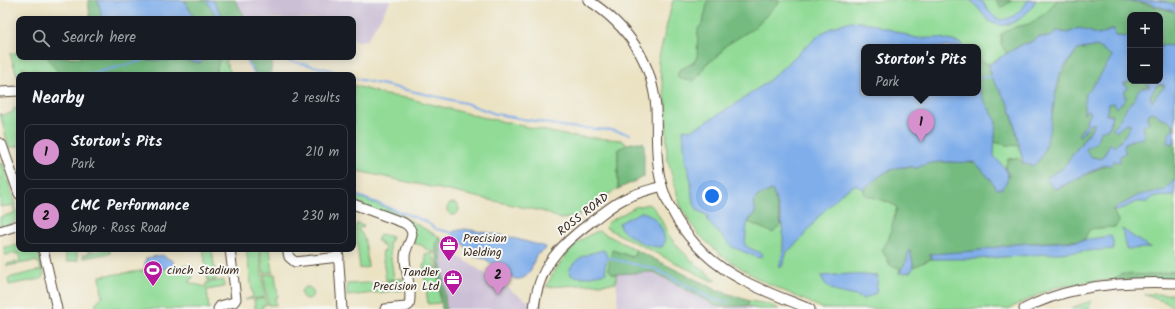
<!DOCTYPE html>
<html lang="en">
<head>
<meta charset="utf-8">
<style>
  body { margin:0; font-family:Kalam,sans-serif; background:#20242c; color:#f1f3f6 }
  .controls { position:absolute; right:12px; top:12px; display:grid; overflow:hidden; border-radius:8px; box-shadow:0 2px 10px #0003 }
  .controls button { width:36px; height:36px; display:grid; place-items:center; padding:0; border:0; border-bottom:1px solid #363941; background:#171b24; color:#f1f3f6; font:20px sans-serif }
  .you { position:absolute; left:712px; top:196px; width:14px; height:14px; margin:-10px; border:3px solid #fff; border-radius:50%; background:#1a73e8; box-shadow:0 0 0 6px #1a73e833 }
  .badge { display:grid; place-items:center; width:26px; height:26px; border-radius:50%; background:#d690ce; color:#111; font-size:13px; font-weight:700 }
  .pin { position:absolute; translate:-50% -33px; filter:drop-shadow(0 1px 2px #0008) }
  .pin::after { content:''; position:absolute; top:21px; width:14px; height:12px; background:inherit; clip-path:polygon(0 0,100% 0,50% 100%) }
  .popup { position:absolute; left:861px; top:44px; width:120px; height:52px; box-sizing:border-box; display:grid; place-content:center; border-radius:8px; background:#171b24; filter:drop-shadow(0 1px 3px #0005); font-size:13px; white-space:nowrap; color:#9ea1a6 }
  .popup b { font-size:15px; color:#f1f3f6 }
  .popup::after { content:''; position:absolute; left:50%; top:100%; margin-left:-8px; border:8px solid transparent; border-top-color:#171b24 }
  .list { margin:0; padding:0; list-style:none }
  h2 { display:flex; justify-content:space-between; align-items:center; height:52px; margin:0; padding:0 16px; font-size:17px }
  h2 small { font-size:13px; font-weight:400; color:#9ea1a6 }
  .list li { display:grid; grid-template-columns:26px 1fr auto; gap:12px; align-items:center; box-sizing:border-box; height:56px; margin:0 8px 8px; padding:0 8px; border:1px solid #363941; border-radius:8px }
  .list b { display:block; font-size:15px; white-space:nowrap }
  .list p { margin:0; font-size:13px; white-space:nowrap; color:#9ea1a6 }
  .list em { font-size:13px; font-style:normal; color:#9ea1a6 }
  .icon { flex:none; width:22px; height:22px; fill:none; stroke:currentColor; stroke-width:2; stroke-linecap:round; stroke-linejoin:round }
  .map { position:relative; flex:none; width:1175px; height:309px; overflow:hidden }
  .search { position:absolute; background:#171b24; box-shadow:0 2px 10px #0003; left:16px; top:16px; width:340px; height:44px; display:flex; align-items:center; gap:10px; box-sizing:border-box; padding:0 14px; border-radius:8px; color:#9ea1a6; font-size:15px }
  .panel { position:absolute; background:#171b24; box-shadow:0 2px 10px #0003; left:16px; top:72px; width:340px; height:180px; border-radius:8px }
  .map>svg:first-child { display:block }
</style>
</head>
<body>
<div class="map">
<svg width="1175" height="309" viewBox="0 0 1175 309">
  <rect width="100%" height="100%" fill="#f6f6f2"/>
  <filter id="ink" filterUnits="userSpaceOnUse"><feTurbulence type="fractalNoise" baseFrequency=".025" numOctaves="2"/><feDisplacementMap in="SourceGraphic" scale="8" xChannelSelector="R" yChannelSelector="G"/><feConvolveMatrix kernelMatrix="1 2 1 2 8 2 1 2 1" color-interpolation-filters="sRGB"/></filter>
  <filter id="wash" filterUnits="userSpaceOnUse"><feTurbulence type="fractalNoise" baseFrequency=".012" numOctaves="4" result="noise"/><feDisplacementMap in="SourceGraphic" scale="16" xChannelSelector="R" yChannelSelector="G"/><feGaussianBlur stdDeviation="0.9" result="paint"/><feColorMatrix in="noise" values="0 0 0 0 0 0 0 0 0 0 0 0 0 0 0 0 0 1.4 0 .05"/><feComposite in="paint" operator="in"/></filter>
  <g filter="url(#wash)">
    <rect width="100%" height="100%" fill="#ebe2c2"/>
    <g fill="#cbbfd5">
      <polygon points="235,0 391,0 367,40 357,41 353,40 353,19 246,19"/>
      <polygon points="440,244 445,244 449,249 458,256 526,300 542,303 542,309 446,309"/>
      <polygon points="654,272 718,307 747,306 758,309 618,309 616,274"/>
    </g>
    <g fill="#91db97" stroke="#66825a" fill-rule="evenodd">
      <path d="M 673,0 L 1175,0 L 1175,279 L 1095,281 L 1053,288 L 1008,309 L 824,309 L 758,279 L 721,255 L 698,234 L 681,207 L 667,158 L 666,102 L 658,61 ZM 1130,15 L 1160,15 L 1160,81 L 1130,81 ZM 864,47 L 978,47 L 978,93 L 864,93 Z"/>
      <polygon points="19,52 19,57 230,57 225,61 232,75 47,75 47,73 37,70 35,73 34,72 34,70 25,70 26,68 23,67 20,75 17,75 10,54"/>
      <polygon points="353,85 385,95 407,98 477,116 569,136 621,140 627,144 618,150 618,189 593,203 577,217 560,219 545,212 353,170"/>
      <polygon points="14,108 19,110 19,147 18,146 9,148 0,113 1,115 12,113"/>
      <polygon points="0,163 3,163 18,215 14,223 0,227 0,217 15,213 13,205 0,207"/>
      <polygon points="356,196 392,210 439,237 436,245 436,253 424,248 424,246 413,243 415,234 357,202"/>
      <circle cx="453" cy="209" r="6"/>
      <path d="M 648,204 C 660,210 663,227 670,237 C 683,254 699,267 716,280 L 712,281 L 606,228 L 607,223 L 635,207 Z"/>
      <path d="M 357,223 L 364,226 L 363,228 L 360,227 L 358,230 C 367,235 367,256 368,267 L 360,269 L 355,228 Z"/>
      <path d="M 599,231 L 636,250 L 633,257 L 612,250 L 613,274 L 616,274 L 616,283 L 546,287 C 557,265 575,238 599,231 Z"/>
      <polygon points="380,234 392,237 389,244 394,279 386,280 382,252 385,251 384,245 381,246 381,242 377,241"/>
      <polygon points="19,245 19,249 38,249 44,275 41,279 9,285 8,278 41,270 39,262 35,262 35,261 7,266 7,264 20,261 19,253 5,255 4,247"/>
      <polygon points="61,249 76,249 78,260 67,262 64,249"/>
      <polygon points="88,249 91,252 110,249 110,253 84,258 83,255 89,254"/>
      <polygon points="203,249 212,249 216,280 208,281"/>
      <polygon points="246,249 259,249 265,297 245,300 253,297"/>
      <polygon points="260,249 270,249 273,272 264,273"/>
      <polygon points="433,253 437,274 438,274 440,303 428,304 423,264 426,263 425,254"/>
      <polygon points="192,265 193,278 190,279 190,283 206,287 206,283 224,280 224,287 207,290 209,309 96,309 96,303 102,296 100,276"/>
      <polygon points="275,274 278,297 275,298 276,305 268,305 264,275"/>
      <polygon points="402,278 403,290 347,296 347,284 385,282"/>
      <circle cx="307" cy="293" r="6"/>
      <polygon points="1145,294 1175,294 1175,309 1165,302 1145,295"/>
      <polygon points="265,298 266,305 262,306 263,309 255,309 254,300"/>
      <polygon points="750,301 768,304 779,309 758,309 747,306"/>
      <polygon points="1091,301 1089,309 1070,309 1071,308"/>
    </g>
    <g fill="#74bb80" stroke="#58724f">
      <polygon points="88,0 98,0 102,19 90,19"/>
      <polygon points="184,0 235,0 246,19 195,19"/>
      <polygon points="708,0 781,0 754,28 725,46 718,56 705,65 701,74 694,81 684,80 677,77 679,70 693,63 697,57 698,29 703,22"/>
      <polygon points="996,0 1013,0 1001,8"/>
      <polygon points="1057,0 1138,2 1175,12 1175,46 1160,45 1160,15 1130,15 1130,37 1115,36 1113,29 1099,35 1079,28 1068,33 1057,31 1050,37 1038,37 1029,43 1022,44 1007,54 1001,44 1001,34 1015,27 1029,24 1047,12"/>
      <path d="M 1097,46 L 1113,56 L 1098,79 L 1085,95 L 1084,114 L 1087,110 L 1091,112 L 1086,120 L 1087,123 L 1078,135 L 1080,136 L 1090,124 L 1095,123 L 1063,168 L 1046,178 L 1057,189 L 1114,161 L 1120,156 L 1124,145 L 1145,133 L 1143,126 L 1150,112 C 1160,113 1170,118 1174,127 L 1169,134 L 1172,144 L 1175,141 L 1175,179 L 1171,185 L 1165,190 L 1139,195 L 1113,210 L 1119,223 L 1115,227 L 1090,229 L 1084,240 L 1015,244 L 974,251 L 930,255 L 931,259 L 914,267 L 910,251 L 905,266 L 899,273 L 900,268 L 890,265 L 882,250 L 889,238 L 897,207 C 887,200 875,199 863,194 L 864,189 C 881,174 894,163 917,168 C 934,158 956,164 975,162 L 991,180 L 996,189 L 1009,176 L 1005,168 L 1008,159 L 1018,158 L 1023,163 L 1040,159 L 1045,147 L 1053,100 L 1058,89 L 1059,78 L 1077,50 Z"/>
      <polygon points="978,52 981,62 989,64 991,77 1009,105 1020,146 1006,145 994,142 996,120 983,99 978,83 981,77 978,74"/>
      <polygon points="47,57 140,57 145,60 183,60 200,63 208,57 223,57 219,61 215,75 60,75"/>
      <polygon points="246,57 261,57 273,60 270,75 257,75"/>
      <polygon points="1130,81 1146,81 1149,87 1145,89 1125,110 1123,116 1116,124 1127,123 1131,124 1126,134 1114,147 1110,145 1102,159 1092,157 1086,152 1087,148 1096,143 1100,132 1110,127 1112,115 1106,115 1109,104 1114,103 1117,108 1127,97 1124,96 1125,90 1128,89 1123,83"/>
      <polygon points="1158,84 1164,85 1164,88 1158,93 1152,102 1150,96"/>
      <polygon points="638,142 644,143 644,177 618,189 618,150 627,144"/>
      <path d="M 772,190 L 775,197 L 781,225 L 773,233 L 748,222 C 755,215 758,212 753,202 L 758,196 Z"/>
      <polygon points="439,237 445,244 440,245 446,309 442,309 436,245"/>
      <polygon points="612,250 633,257 636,250 715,289 750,301 747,306 718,307 654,272 613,274 608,269"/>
      <polygon points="1175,271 1175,279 1115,280 1120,274 1152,275"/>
    </g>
    <g fill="#80aeea" stroke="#5e6c84" fill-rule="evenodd">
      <polygon points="98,0 184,0 195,19 102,19"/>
      <polygon points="206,0 213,0 224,19 218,19"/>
      <path d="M 970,0 L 981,0 C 985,5 990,13 995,17 C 1007,26 1023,9 1028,0 L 1036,0 C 1030,14 1007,33 991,22 C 983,17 978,6 970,0 Z"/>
      <polygon points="1111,0 1157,0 1175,4 1175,12 1149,3"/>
      <path d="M 851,21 L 870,23 L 916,38 L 940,38 L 960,43 L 964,47 L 864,47 L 864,93 L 978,93 L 978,74 L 982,77 L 978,83 L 983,99 L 996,120 L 994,156 C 1005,168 1015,175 1001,189 L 996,189 L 991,180 L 975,162 C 956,164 934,158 917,168 C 894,163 881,174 864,189 L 855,185 L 843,192 L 820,215 L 803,237 L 787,252 L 782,267 L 779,267 C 781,260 783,253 783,246 C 784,228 779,205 772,190 L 758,196 L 753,202 C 759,216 753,212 748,222 C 746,227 746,238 745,245 C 750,250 758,250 763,255 L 759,258 L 732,247 L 707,221 L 708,216 L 697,210 L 692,198 L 691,181 L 685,160 L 683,129 L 690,130 L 699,126 L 734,105 L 767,82 L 820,34 L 833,27 Z"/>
      <path d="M 1079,28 L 1099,35 L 1114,29 L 1115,36 L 1130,37 L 1130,81 L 1123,84 L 1128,89 L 1125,90 L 1124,96 L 1127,97 L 1117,108 L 1114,103 L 1109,104 L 1106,115 L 1112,115 L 1110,127 L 1100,132 L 1096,143 L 1087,148 L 1086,152 L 1092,157 L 1102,159 L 1110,143 L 1114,147 L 1126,134 L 1131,124 L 1127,123 L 1116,132 L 1113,129 C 1117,123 1121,117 1125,110 C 1129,103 1136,101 1137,92 L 1142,88 L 1149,87 L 1149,84 L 1145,82 L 1146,81 L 1160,81 L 1160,45 L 1175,46 L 1175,141 L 1172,144 L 1167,143 L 1169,134 L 1174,127 C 1171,119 1167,120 1159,117 L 1156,113 L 1150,112 L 1147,118 L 1149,123 L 1143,126 L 1144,138 L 1131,140 L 1124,145 L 1125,153 L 1120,156 L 1120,162 L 1114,161 L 1110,166 L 1106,164 L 1056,189 L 1050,185 L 1046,178 L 1063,168 L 1095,124 L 1090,124 L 1080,136 L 1078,135 L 1087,123 L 1086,120 L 1091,112 L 1087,110 L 1084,114 L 1085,95 L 1098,79 L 1112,56 L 1097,46 L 1077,50 C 1072,58 1060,70 1058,79 C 1054,100 1050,140 1041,158 C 1039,161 1035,164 1032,166 L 1023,163 L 1014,122 L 1009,105 L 991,77 L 989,64 L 1023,44 L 1029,43 L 1038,37 L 1050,37 L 1057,31 L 1068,33 ZM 1158,84 L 1164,85 L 1164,88 L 1158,93 L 1152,102 L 1150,96 Z"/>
      <polygon points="140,57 208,57 200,63 183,60 145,60"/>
      <polygon points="1175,179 1175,196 1153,197 1148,202 1136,202 1118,211 1112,210 1139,195 1165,190"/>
      <path d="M 641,212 C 654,213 664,229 665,242 L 662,247 C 647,248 631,238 620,228 L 619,223 Z"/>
      <path d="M 465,229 L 506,236 L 546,247 L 545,250 L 536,255 C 532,266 530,281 515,279 L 485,259 L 475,257 L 463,244 L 452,236 L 454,231 Z"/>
      <polygon points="1122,229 1150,248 1126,249"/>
      <polygon points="1110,236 1112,237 1114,249 976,259 931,259 930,254 974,251 1015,244 1077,241"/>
      <path d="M 604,250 L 608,258 L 605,266 L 606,273 L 586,277 L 572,276 L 569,270 C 577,256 590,253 604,250 Z"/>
      <path d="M 910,251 C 913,265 919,274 899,273 L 907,260 L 908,252 Z"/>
      <polygon points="162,255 173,261 175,267 144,271 146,258"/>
      <path d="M 850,274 L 878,276 L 876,293 L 864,299 C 846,291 830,297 821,276 Z"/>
    </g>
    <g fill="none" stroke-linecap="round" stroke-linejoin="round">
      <g stroke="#80aeea" stroke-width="2">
        <polyline points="244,57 255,75"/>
        <polyline points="271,57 327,69 343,75"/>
        <polyline points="86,75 145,60"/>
        <polyline points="982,77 991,77"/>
        <polyline points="353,78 465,103 496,114 567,127 611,130 630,134"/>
        <polyline points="353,194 425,221 436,229 453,233"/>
        <polyline points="608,258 655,269 714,300 728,302"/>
      </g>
    </g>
  </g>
  <g filter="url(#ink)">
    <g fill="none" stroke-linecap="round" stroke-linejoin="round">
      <defs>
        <g id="minor">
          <path d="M 588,0 C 627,25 652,61 656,108 C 657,132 655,155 660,178 C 666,206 683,233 704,253 C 733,281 773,294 810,309"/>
          <polyline points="0,92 19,91"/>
          <polyline points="0,143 2,145 19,194"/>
          <path d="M 353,204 L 404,223 C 421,234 405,243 405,257 C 405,272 413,290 409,305 L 406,307 L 385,309"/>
          <polyline points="0,231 19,225"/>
          <polyline points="43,249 57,309"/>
          <polyline points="287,249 289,257 295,262 339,257"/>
          <polyline points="338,249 342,309"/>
          <polyline points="218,309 220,306 234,302 236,299 230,249"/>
          <path d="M 534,309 C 538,267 559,246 591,222 C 602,214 612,205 624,199 C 636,193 649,190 662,186"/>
          <path d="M 1024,309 C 1069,285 1124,281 1175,283"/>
        </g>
      </defs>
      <use href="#minor" stroke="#554637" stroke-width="11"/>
      <use href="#minor" stroke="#fff" stroke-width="9"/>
    </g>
  </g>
  <defs>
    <symbol id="office-pin" viewBox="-11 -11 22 30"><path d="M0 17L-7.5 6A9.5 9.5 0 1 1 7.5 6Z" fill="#b5179e" stroke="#f6f6f2"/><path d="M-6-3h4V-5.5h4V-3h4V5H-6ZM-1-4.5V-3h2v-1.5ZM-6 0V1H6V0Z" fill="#fff"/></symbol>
    <symbol id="stadium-pin" viewBox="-11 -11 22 30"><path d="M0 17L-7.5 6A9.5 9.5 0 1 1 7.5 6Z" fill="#b5179e" stroke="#f6f6f2"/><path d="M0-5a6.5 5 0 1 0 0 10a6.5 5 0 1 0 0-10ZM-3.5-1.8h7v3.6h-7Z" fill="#fff"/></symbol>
  </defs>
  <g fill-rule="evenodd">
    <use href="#office-pin" x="438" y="234" width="22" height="30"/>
    <use href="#stadium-pin" x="142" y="259" width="22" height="30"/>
    <use href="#office-pin" x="442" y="268" width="22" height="30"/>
  </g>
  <g text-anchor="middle" stroke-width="4" stroke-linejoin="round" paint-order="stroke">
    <g font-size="12" fill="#3b2a1e" stroke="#f6f6f2">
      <text transform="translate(583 214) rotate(-38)" y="4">ROSS ROAD</text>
    </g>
    <g font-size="12" fill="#3b2a1e" stroke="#f6f6f2" text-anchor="start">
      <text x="463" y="242">Precision<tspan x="463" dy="14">Welding</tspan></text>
      <text x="167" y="274">cinch Stadium</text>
      <text x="439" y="276" text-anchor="end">Tandler<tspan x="439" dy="14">Precision Ltd</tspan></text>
    </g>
  </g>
</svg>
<div class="controls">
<button>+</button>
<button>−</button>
</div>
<div class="you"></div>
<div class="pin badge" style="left:921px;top:142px">1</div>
<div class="popup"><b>Storton's Pits</b>Park</div>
<div class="pin badge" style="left:498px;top:295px">2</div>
<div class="search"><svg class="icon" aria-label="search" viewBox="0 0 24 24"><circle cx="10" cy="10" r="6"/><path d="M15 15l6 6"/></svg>Search here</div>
<section class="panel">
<h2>Nearby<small>2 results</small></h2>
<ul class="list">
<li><span class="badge">1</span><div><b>Storton's Pits</b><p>Park</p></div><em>210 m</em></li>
<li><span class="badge">2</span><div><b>CMC Performance</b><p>Shop · Ross Road</p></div><em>230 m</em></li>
</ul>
</section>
</div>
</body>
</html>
